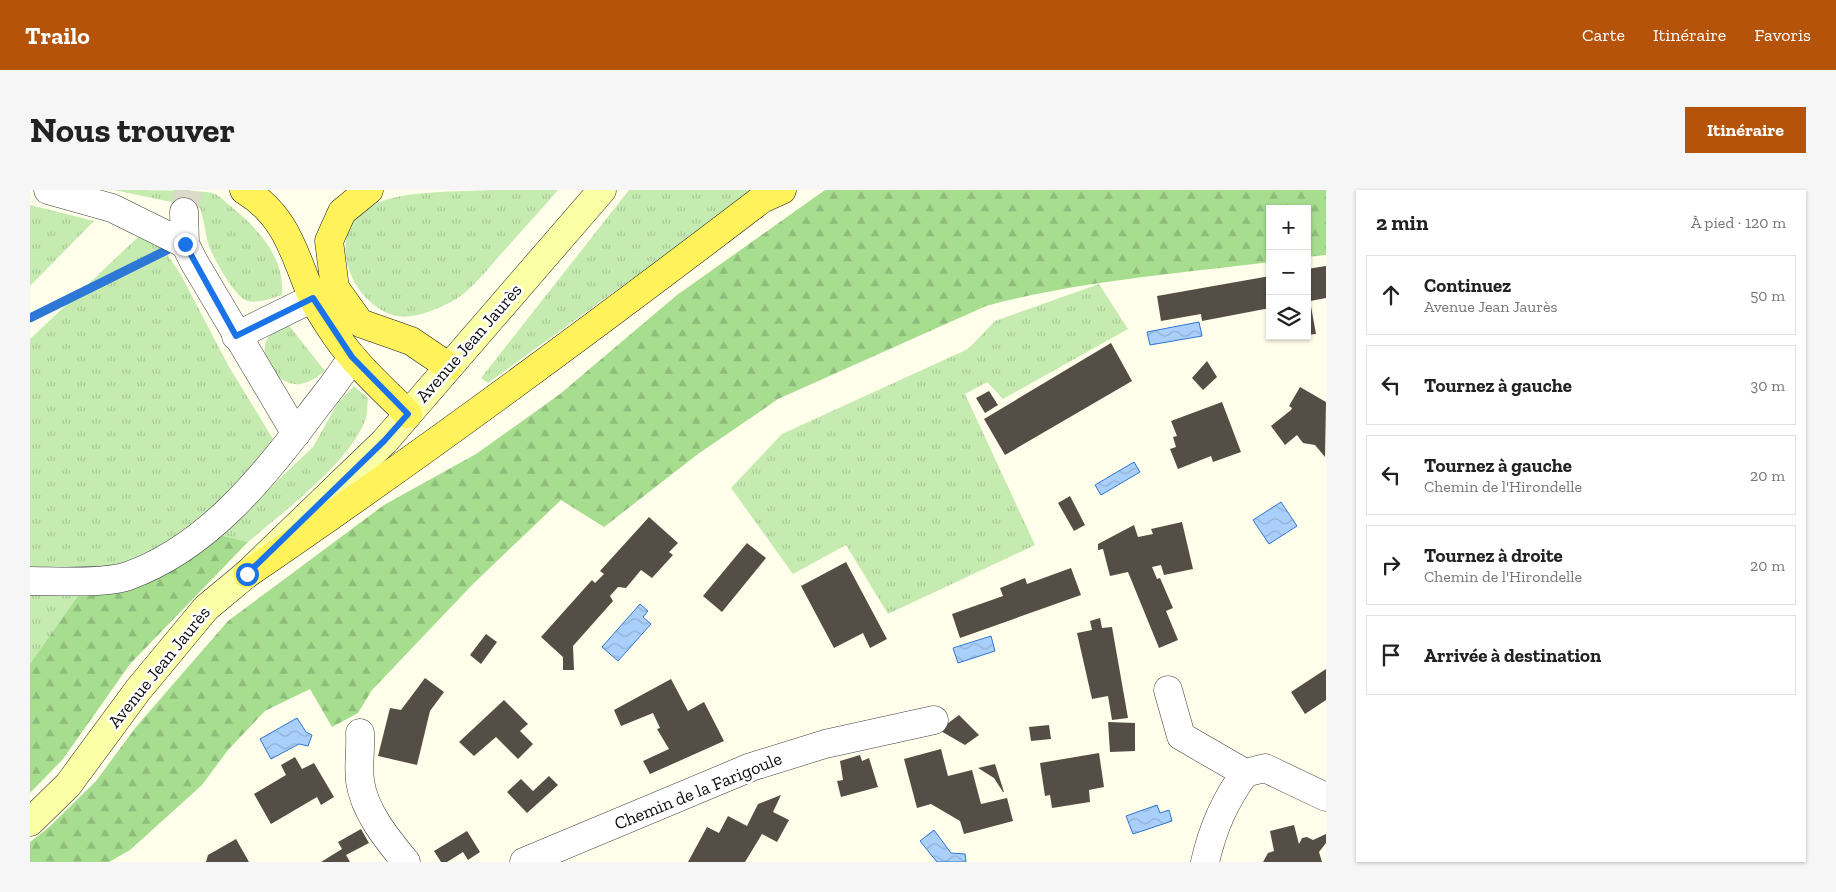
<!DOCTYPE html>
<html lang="fr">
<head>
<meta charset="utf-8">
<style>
  body { margin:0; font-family:"Zilla Slab",serif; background:#f6f6f6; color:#222 }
  .controls { position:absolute; right:15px; top:15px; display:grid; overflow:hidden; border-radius:0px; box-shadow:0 1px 4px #0004 }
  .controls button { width:45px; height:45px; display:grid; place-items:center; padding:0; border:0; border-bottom:1px solid #e0e0e0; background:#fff; color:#222; font:25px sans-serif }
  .stop { position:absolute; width:15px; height:15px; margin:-11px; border:4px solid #1a73e8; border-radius:50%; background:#fff }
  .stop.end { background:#1a73e8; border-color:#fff; box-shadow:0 1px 5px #0008 }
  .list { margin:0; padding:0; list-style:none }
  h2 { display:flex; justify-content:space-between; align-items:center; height:65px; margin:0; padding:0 20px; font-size:21px }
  h2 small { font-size:16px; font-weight:400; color:#767676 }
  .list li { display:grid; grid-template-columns:32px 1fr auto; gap:15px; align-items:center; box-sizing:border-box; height:80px; margin:0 10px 10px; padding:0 10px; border:1px solid #e0e0e0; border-radius:0px }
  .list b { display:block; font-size:19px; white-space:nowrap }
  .list p { margin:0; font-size:16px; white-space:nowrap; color:#767676 }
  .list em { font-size:16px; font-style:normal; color:#767676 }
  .icon { flex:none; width:28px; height:28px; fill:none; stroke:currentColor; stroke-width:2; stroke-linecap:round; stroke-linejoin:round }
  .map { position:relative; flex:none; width:1296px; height:672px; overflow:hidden; border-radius:0px }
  header { display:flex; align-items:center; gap:30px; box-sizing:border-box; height:70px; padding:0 25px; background:#b45309; color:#fff }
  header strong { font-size:24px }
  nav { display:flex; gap:28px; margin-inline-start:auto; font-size:18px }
  .intro { display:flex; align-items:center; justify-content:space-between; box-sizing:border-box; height:120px; padding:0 30px }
  h1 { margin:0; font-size:35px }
  .button { padding:12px 22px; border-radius:0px; background:#b45309; color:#fff; font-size:18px; font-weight:700 }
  main { display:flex; gap:30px; padding:0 30px }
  aside { flex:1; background:#fff; border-radius:0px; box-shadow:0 1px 4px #0004 }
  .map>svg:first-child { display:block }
</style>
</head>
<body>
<header>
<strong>Trailo</strong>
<nav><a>Carte</a><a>Itinéraire</a><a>Favoris</a></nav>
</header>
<div class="intro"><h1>Nous trouver</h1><a class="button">Itinéraire</a></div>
<main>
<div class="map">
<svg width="1296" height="672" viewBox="0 0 1296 672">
  <defs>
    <pattern id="grass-tufts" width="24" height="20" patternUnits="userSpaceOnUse" patternTransform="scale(1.25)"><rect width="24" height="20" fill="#c6ebb1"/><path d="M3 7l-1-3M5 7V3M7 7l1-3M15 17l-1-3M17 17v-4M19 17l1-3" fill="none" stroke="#a9c897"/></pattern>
    <pattern id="forest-firs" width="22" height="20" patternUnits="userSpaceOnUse" patternTransform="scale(1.25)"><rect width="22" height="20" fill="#a6dd8f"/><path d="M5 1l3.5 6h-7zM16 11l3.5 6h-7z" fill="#8ebc7a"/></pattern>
    <pattern id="water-waves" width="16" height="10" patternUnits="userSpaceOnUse" patternTransform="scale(1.25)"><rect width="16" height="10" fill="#aacffa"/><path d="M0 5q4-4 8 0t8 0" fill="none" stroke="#91b0d5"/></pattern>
  </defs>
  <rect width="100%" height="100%" fill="#fffeea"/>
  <g fill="url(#grass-tufts)">
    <path d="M 84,0 C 105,0 168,0 183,3 C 189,5 194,11 199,15 C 227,37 255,67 252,105 C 242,108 228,114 217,111 C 204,106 182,66 178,53 C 175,41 174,30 170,18 Z"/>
    <path d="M 462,0 L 528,0 C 509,22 489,44 470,65 C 456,81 440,102 421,112 C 405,120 380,131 363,125 C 326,114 299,59 327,27 C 331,22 340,17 346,14 C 371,0 432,2 462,0 Z"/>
    <polygon points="599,0 725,0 458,193 451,188"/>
    <polygon points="0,15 64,31 0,96"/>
    <polygon points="108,47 127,49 151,85 198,175 243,249 207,295 136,358 79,377 0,382 0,149"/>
    <polygon points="1069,94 1098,139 973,209 957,192 935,204 1005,355 858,424 816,355 763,384 701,298 752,244 938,159 965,131"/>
    <path d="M 257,133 L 295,181 C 286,188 275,196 264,194 C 240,190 224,159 243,141 C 247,137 253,135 257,133 Z"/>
    <path d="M 324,196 L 338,208 C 337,215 338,224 335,231 C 317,275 254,321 218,352 L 190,345 L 283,257 L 307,214 Z"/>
    <polygon points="65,401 0,497 0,403"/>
  </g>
  <g fill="url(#forest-firs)">
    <path d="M 795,0 L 1296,0 L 1296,65 L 1277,67 L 1277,19 L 1240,19 L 1240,72 C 1145,84 1048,91 956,116 L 748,209 L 668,264 L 574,337 L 531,310 L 444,393 L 342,500 L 328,523 L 302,537 L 280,499 L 235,521 L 198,560 L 172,595 L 100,660 L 79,672 L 0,672 L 0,652 L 18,638 L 66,591 L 106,537 L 198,431 L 354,315 L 446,264 L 530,204 L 647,105 Z"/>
    <polygon points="190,345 218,352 100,474 33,569 0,603 0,474 51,402"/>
  </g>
  <g fill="url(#water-waves)" stroke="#2d77d6">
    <polygon points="1169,132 1172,146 1120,155 1117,142"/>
    <polygon points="1104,272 1110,282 1071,305 1065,295"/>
    <polygon points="1251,312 1267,336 1239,354 1223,330"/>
    <polygon points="610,414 618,421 613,427 621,434 588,471 572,457"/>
    <polygon points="961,446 965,461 928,473 923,458"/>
    <polygon points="267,528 276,542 282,545 278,556 269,554 241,569 230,549"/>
    <polygon points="1127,615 1130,623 1139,620 1142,631 1103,644 1096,626"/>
    <polygon points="904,640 921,663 935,664 936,672 907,672 890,651"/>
  </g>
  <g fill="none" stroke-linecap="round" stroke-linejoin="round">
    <polyline stroke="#2d77d6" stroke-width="9" points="0,128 145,56"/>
  </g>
  <g fill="#554e47">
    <polygon points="1296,76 1296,108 1280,111 1286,144 1277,145 1277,79"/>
    <polygon points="1240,86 1240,118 1172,131 1171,124 1131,131 1127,106"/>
    <polygon points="1081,153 1102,191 975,265 954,229"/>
    <polygon points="1177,171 1187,187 1173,200 1162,188"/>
    <polygon points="1270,197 1296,212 1295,267 1285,255 1273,253 1267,245 1255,255 1241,236 1261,220 1262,218 1259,216"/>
    <polygon points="959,201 968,215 955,223 946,208"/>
    <polygon points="1192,212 1211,262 1183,272 1181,266 1148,279 1140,259 1146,257 1143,247 1147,246 1141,231"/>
    <polygon points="1040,306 1055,335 1044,341 1028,313"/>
    <polygon points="619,327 648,353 639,362 643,365 622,388 611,380 596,398 588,397 580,406 583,411 543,456 544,480 533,480 533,467 511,447 562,390 565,393 574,384 570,381"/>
    <polygon points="1152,332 1163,379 1134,385 1131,375 1122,377 1127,389 1130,388 1143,418 1136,421 1148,450 1129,458 1098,382 1080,386 1073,359 1068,360 1068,354 1104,335 1108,347 1123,344 1121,339"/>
    <polygon points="717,353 736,368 692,422 673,406"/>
    <polygon points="816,372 857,449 840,458 833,443 804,458 771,396"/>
    <polygon points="1041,378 1051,405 930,448 922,424 973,406 970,398 995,388 997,394"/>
    <polygon points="1070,428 1072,438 1082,437 1098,528 1082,530 1078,506 1062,509 1047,443 1062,440 1060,431"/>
    <polygon points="456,444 467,452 451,474 440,465"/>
    <polygon points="1296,479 1296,510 1275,524 1261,502"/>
    <polygon points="395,488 414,502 400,521 387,575 348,566 360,518 371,520"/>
    <polygon points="641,489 658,521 674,512 694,551 620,584 613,571 639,559 627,539 630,538 623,523 591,536 584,520"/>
    <polygon points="474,510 498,534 490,541 503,554 488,569 466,547 444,566 429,552"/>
    <polygon points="929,525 949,545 935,555 909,540"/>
    <polygon points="1078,532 1105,533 1105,561 1080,562"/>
    <polygon points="1019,535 1021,549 1001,551 999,537"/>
    <polygon points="911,559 918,586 942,580 951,614 977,608 983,631 934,644 930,631 901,614 887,618 874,569"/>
    <polygon points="1069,563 1074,597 1059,600 1060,612 1022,618 1020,605 1015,606 1010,573"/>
    <polygon points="830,565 832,571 839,568 848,597 811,607 807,591 813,590 810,571"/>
    <polygon points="265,567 272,579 284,573 304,607 291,615 287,607 241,634 224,604 256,585 251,575"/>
    <polygon points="965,574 974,602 973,602 964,588 948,578"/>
    <polygon points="519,586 528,595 497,623 477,602 491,589 503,601"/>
    <polygon points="751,605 743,622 759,630 747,652 732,644 715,672 658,672 677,637 689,643 698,626 717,636 728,614"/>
    <polygon points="1264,635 1269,654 1272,648 1277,647 1283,650 1296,644 1296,653 1289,662 1292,672 1233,672 1238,663 1244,661 1240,641"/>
    <polygon points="331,639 339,653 316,665 320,672 291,672 312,659 308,652"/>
    <polygon points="437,641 450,662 438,670 433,662 417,672 411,672 404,661"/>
    <polygon points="206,649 219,672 176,672 178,665"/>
  </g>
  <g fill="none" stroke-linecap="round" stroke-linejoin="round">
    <polyline stroke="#dadac9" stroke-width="28" stroke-dasharray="28 14" stroke-linecap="butt" points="154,22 158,0"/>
    <defs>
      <g id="street">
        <polyline points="18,0 82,18 155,54"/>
        <polyline points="154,22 155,54 164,72 266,244"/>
        <polyline points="206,146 283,108"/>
        <path d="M 0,391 C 25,391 76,394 98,386 C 176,358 232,289 280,225 C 294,206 310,188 322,167"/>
        <polyline points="1138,500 1151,546 1215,583"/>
        <path d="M 330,543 C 331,559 328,575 330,591 C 334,621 357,649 376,672"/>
        <polyline points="494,672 721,577 795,554 904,530"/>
        <path d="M 1175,672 C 1183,638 1194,612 1215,583 L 1235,578 L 1296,607"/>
      </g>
      <polyline id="secondary" points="0,632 38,595 108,500 176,418 217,384 355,251 572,0"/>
      <g id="primary">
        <path d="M 214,0 C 257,26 264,64 282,106 C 288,120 298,134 306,146 C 326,175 353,199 378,224"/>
        <polyline points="339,0 312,22 299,51 305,98 330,133 381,151 418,176"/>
        <path d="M 217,384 C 393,264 563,138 732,9 L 752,0"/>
      </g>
    </defs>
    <use href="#street" stroke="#3e3e3e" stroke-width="29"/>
    <use href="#secondary" stroke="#2d2d2d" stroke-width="29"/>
    <use href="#primary" stroke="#1c1c1c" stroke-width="29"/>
    <use href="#street" stroke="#fff" stroke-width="28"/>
    <use href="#secondary" stroke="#faffa5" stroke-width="28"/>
    <use href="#primary" stroke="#fff25a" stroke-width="28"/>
  </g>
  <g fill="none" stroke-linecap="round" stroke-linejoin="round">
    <polyline stroke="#1a73e8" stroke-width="6" points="155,54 206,146 283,108 322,167 378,224 354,251 217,384"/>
  </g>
  <g text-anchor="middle" stroke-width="5" stroke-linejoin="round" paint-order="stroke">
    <g font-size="18" fill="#0b0b0b" stroke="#fff">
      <text transform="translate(439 153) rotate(-49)" y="6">Avenue Jean Jaurès</text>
      <text transform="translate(129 477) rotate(-51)" y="6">Avenue Jean Jaurès</text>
      <text transform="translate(668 601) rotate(-22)" y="6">Chemin de la Farigoule</text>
    </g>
  </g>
</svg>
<div class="controls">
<button>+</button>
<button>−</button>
<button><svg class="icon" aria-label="layers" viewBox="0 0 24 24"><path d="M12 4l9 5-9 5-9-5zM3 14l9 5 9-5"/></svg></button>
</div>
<div class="stop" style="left:217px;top:384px"></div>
<div class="stop end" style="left:155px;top:54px"></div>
</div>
<aside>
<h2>2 min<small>À pied · 120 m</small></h2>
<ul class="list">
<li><svg class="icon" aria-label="ahead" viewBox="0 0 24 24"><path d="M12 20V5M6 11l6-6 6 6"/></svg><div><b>Continuez</b><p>Avenue Jean Jaurès</p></div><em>50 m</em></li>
<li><svg class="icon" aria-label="left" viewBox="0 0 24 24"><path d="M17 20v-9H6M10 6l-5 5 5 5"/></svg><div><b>Tournez à gauche</b></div><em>30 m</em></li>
<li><svg class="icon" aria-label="left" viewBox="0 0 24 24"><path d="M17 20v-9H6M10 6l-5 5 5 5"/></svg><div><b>Tournez à gauche</b><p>Chemin de l'Hirondelle</p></div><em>20 m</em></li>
<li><svg class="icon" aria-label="right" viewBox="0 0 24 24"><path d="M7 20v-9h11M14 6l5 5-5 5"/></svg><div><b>Tournez à droite</b><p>Chemin de l'Hirondelle</p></div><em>20 m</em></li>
<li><svg class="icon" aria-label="arrive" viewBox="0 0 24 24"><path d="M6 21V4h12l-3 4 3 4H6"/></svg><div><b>Arrivée à destination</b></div></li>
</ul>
</aside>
</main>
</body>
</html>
